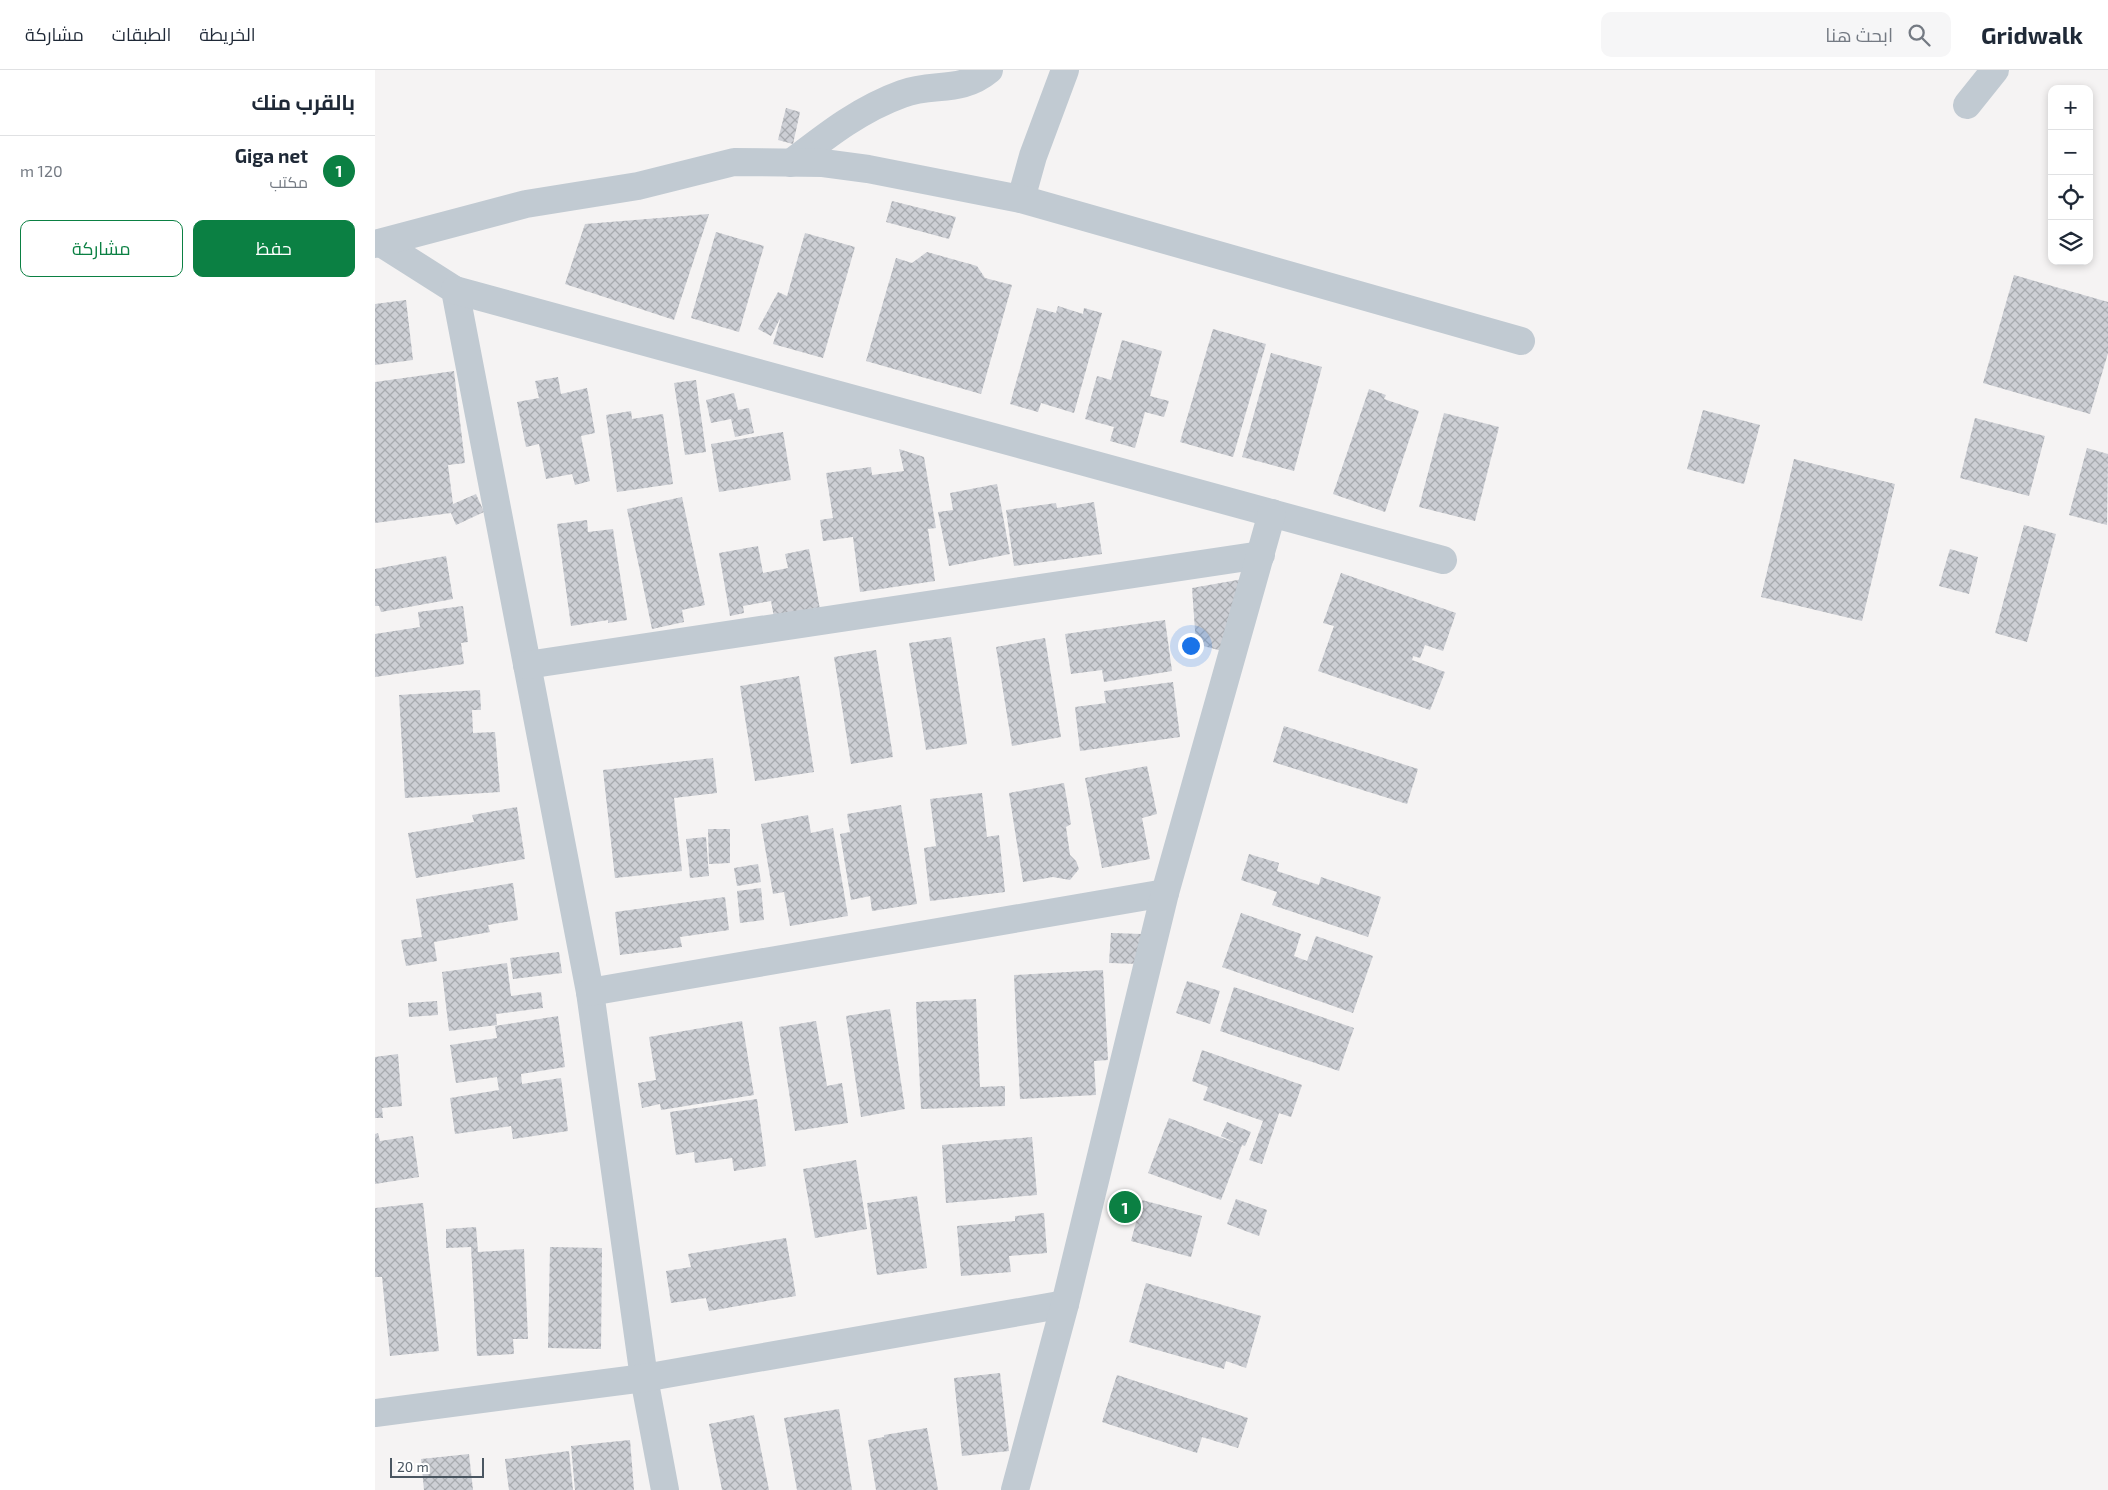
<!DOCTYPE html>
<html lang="ar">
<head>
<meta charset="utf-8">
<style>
  body { margin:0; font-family:"Exo 2",Cairo,sans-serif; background:#f6f6f7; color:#1f2937; direction:rtl }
  .controls { position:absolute; right:15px; top:15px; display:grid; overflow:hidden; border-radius:10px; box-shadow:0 2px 8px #0003 }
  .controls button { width:45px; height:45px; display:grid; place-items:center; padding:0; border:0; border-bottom:1px solid #e0e1e3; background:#fff; color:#1f2937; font:25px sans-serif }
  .scale { position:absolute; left:15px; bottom:12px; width:94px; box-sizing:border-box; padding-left:5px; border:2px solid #4a5661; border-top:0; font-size:14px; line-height:18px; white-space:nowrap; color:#4a5661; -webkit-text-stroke:4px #fff; paint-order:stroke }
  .you { position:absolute; left:815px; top:575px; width:18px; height:18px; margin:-12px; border:4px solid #fff; border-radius:50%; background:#1a73e8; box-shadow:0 0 0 8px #1a73e833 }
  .badge { display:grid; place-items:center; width:32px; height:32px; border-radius:50%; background:#0b8043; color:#fff; font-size:16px; font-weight:700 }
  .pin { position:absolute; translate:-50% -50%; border:2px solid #fff; box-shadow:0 1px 5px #0006 }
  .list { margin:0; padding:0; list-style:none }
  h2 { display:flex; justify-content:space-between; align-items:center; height:65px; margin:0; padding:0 20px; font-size:21px }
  h2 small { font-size:16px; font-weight:400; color:#747a83 }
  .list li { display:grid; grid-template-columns:32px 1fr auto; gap:15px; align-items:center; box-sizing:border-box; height:70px; padding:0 20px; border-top:1px solid #e0e1e3 }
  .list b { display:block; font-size:19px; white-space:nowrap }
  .list p { margin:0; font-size:16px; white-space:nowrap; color:#747a83 }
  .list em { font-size:16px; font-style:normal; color:#747a83 }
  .actions { display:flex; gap:10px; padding:15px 20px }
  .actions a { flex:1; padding:11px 0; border:1px solid #0b8043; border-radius:10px; text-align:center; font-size:18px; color:#0b8043 }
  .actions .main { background:#0b8043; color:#fff }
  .icon { flex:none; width:28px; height:28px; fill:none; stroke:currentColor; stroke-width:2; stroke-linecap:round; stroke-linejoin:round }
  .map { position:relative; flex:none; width:1733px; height:1420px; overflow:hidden; direction:ltr }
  header { display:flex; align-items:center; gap:30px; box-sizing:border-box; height:70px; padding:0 25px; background:#fff; border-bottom:1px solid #e0e1e3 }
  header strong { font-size:24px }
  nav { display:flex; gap:28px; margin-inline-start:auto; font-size:18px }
  .search { width:350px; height:45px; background:#f6f6f7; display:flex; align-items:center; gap:12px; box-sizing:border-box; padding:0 18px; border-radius:10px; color:#747a83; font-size:19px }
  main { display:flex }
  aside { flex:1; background:#fff }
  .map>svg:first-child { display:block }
</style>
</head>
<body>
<header>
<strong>Gridwalk</strong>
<div class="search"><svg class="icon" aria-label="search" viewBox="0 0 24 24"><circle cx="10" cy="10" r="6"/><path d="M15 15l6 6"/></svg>ابحث هنا</div>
<nav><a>الخريطة</a><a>الطبقات</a><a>مشاركة</a></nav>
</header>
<main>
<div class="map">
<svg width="1733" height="1420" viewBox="0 0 1733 1420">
  <defs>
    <pattern id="building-cross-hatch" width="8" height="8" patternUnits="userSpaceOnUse" patternTransform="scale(1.25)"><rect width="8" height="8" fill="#cdcfd5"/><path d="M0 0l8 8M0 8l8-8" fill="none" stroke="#a8abb0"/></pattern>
  </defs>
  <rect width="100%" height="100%" fill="#f5f3f3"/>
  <g fill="url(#building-cross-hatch)">
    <polygon points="411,38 425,42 418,74 403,70"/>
    <polygon points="517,131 581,147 574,169 511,152"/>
    <polygon points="334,144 299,250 190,214 210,154"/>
    <polygon points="341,162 389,176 364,262 316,248"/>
    <polygon points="430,163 480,177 448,288 398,274 406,247 396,266 383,259 403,222 412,226"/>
    <polygon points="552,182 602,196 610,208 637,215 606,324 491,291 521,188 537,193"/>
    <polygon points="1639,205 1733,232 1733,283 1715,344 1608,313"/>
    <polygon points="31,230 38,290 0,295 0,234"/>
    <polygon points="683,236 708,244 709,238 727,243 699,343 666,333 663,342 635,334 662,238 681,243"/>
    <polygon points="838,259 891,274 858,387 805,372"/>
    <polygon points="747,270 787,281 775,326 794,331 789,347 770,342 760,378 735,371 739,357 710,349 722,306 736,310"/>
    <polygon points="896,283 947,297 919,401 867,387"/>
    <polygon points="79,301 90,393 73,395 78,434 101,424 109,442 81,455 76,443 0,453 0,312"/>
    <polygon points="183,307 186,324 212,318 220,363 206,366 215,411 200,415 197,404 171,409 164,374 151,377 142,332 164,328 160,311"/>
    <polygon points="321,310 331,382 310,385 299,313"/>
    <polygon points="994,319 1011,325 1009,329 1044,341 1010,442 958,424"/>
    <polygon points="359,323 363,340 374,338 379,363 360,367 356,349 336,353 331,330"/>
    <polygon points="1328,340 1385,355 1369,414 1312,399"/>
    <polygon points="256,341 257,349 288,344 298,414 242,422 231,345"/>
    <polygon points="1069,343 1124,357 1100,451 1044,437"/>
    <polygon points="1600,348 1670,366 1654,426 1585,408"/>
    <polygon points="408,362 416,410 344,422 336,374"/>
    <polygon points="1712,378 1733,384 1732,455 1694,445"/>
    <polygon points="524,379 549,387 561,458 553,459 560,511 485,522 478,467 448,471 445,450 458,448 451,403 496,397 497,405 529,401"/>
    <polygon points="1419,389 1520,414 1487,551 1386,527"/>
    <polygon points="622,414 635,484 574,496 563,442 578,440 575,423"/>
    <polygon points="307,427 330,535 307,540 309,552 277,559 252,439"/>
    <polygon points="719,432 727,484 639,496 631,440 681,433 682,438"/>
    <polygon points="212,450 213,462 238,459 252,550 233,553 233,550 196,556 182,454"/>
    <polygon points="1649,455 1681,464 1652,572 1620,563"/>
    <polygon points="383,476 388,503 413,498 410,484 434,479 446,545 400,553 396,531 368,536 369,543 355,546 344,483"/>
    <polygon points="1575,479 1603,487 1594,524 1564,516"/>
    <polygon points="71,486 78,529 6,542 4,536 0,536 0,499"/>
    <polygon points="966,503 1081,543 1068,581 1050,575 1045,588 1038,586 1037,590 1070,602 1055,640 943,601 959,556 948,553"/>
    <polygon points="868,509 847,581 821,574 817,518"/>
    <polygon points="88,536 93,572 86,573 89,594 0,607 0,564 45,557 43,542"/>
    <polygon points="790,550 797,601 729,612 727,600 696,604 690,564"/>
    <polygon points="576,567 592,674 551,680 534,573"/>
    <polygon points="670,568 686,667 637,676 621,577"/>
    <polygon points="501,580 518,687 476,694 459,587"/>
    <polygon points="424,606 439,702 380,711 365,616"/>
    <polygon points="798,612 805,667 705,681 700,637 731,633 729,621"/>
    <polygon points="105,620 106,640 97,640 98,663 120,662 125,722 30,728 24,625"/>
    <polygon points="909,656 1043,699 1032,734 898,692"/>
    <polygon points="338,688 342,723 299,728 307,801 240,808 228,700"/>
    <polygon points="772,696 782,744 767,748 775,789 727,798 710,708"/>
    <polygon points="689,713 696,754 691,757 695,785 701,791 704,799 695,810 678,807 648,812 634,723"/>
    <polygon points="607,723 612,767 624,765 630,822 555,831 549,778 561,776 555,729"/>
    <polygon points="526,735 542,834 497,841 495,826 476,830 465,764 475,762 472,744"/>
    <polygon points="142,737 150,789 41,808 33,763 99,752 97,745"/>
    <polygon points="433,745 436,763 458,758 473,846 415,856 409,822 398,824 386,754"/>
    <polygon points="333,759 355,759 355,793 334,794"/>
    <polygon points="331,767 334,806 315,808 311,769"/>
    <polygon points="874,784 904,793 902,801 944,815 946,807 1006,827 993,867 897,835 902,822 866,810"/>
    <polygon points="383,794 386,812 362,816 359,798"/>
    <polygon points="138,813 143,850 113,855 115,862 59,872 62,891 31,896 26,870 47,867 41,829"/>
    <polygon points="386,818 389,850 365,853 362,821"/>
    <polygon points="350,827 354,860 305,867 307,877 245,885 240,842"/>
    <polygon points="866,843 926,864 919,886 932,891 941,866 998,886 978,943 847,897"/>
    <polygon points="736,863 767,864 766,894 734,893"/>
    <polygon points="184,882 187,903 138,909 135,888"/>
    <polygon points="132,893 136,926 166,922 168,938 121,944 122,955 74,961 67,902"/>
    <polygon points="728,900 733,990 719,991 721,1025 645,1029 639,905"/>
    <polygon points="812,911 845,921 835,954 801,943"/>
    <polygon points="859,917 979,958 964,1001 845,961"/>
    <polygon points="601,929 605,1017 630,1016 630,1036 546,1039 541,932"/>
    <polygon points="62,931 63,945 34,947 33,933"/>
    <polygon points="515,939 530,1039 486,1047 471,946"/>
    <polygon points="183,946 190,997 146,1004 147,1014 186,1008 193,1061 138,1069 136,1056 80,1064 75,1028 124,1020 122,1007 81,1013 75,975 122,968 120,956"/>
    <polygon points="367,951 379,1025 286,1040 285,1034 267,1038 263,1013 281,1010 274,967"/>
    <polygon points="441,951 452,1016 467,1013 473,1053 420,1061 404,957"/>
    <polygon points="827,980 927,1015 916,1047 904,1043 887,1094 874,1090 888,1051 828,1030 833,1017 817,1011"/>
    <polygon points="23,984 27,1036 7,1038 8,1048 0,1048 0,987"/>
    <polygon points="382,1029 391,1096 359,1101 357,1088 320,1093 319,1082 301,1085 295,1042"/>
    <polygon points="794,1048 863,1074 846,1066 852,1052 876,1062 870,1076 867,1075 846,1130 773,1103"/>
    <polygon points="3,1063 5,1071 38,1066 44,1107 0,1114 0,1064"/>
    <polygon points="657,1067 662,1125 571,1133 567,1075"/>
    <polygon points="481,1090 492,1159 440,1168 428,1099"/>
    <polygon points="542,1126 552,1198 502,1205 492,1133"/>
    <polygon points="861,1129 892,1140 884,1166 852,1154"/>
    <polygon points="767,1130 827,1146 816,1187 756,1171"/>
    <polygon points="48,1133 64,1281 15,1286 7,1207 0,1207 0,1138"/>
    <polygon points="669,1143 672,1183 634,1186 636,1202 586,1206 582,1156 640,1151 640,1146"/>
    <polygon points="101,1157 103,1182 149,1179 153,1269 138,1269 139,1284 102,1286 96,1177 71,1178 71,1159"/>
    <polygon points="411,1168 421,1226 334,1241 331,1228 296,1233 291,1201 316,1197 313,1184"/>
    <polygon points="175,1177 227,1178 226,1279 173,1278"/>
    <polygon points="771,1213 886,1246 871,1298 851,1291 849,1299 754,1272"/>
    <polygon points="625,1303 634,1381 587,1386 579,1308"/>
    <polygon points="742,1305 873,1348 863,1378 827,1367 822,1383 727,1352"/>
    <polygon points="464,1339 477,1420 422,1420 409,1348"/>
    <polygon points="379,1345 394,1420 347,1420 334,1354"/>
    <polygon points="552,1358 563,1420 501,1420 493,1370 509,1367 509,1365"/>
    <polygon points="255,1370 259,1420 200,1420 196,1376"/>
    <polygon points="194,1381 198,1420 134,1420 130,1389"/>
    <polygon points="94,1384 98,1420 49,1420 46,1389"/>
  </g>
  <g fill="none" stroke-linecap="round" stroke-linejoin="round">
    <g stroke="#c1cad2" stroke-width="28">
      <polyline points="1592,35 1620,0"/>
      <path d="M 416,93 C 451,66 485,39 527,24 C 559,12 585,24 614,0"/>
      <polyline points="646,129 658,86 690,0"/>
      <polyline points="6,173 80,220 215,922 269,1308 290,1420"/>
      <polyline points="0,174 151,134 263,116 359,92 448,93 493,99 646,129 1146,271"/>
      <polyline points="80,220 1068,490"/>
      <polyline points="152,595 886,485"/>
      <polyline points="215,922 790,823"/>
      <polyline points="0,1343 269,1308 690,1234"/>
      <polyline points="640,1420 690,1234 790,823 897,443"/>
    </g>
  </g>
</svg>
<div class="controls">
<button>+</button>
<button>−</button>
<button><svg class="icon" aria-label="locate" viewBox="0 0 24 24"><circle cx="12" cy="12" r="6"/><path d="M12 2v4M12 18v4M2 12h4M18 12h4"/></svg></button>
<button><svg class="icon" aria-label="layers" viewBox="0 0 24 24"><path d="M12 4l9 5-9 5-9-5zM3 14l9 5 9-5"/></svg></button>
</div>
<div class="scale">20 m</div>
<div class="you"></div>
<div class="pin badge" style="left:750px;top:1137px">1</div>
</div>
<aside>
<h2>بالقرب منك<small></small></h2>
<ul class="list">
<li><span class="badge">1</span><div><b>Giga net</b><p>مكتب</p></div><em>120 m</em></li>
</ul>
<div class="actions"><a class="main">حفظ</a><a>مشاركة</a></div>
</aside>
</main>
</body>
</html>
